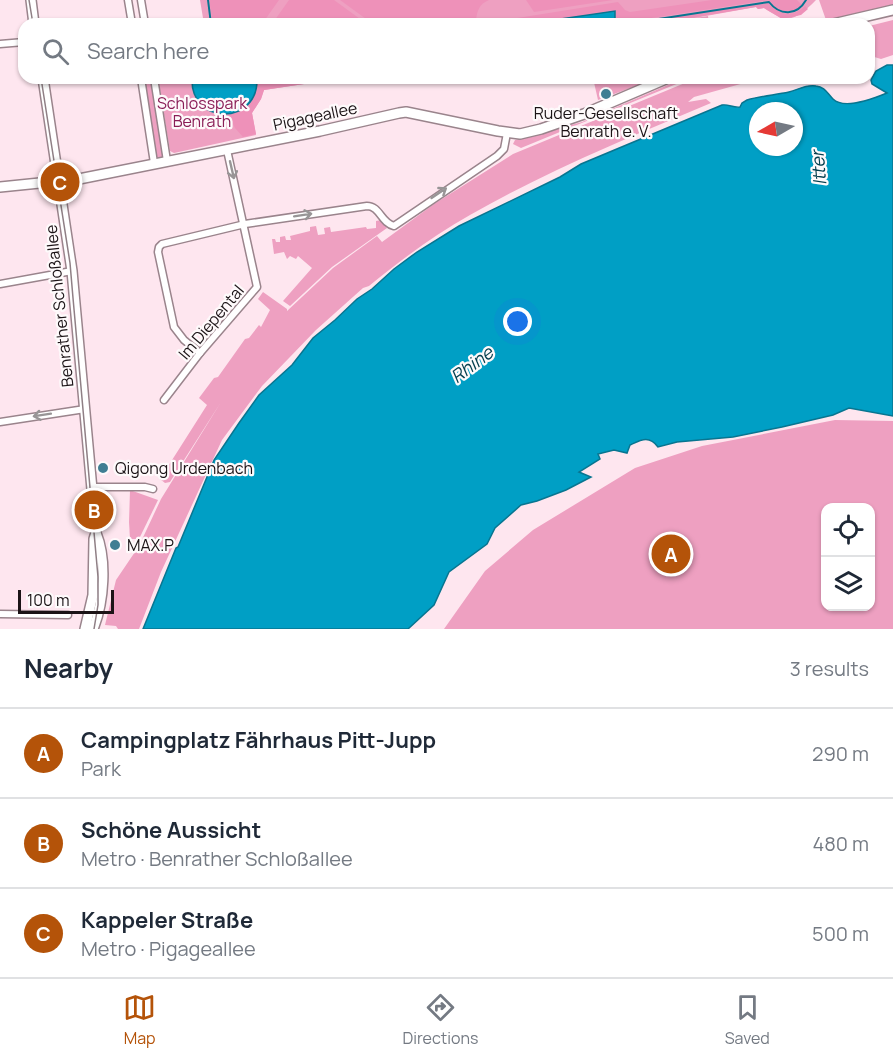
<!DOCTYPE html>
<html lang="en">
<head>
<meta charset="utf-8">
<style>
  body { margin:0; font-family:Manrope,sans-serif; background:#f2f2f3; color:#1f2937 }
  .controls { position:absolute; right:18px; bottom:18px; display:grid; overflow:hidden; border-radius:12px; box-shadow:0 2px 4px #0004 }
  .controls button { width:54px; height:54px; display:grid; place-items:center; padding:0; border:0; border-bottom:2px solid #e0e1e3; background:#fff; color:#1f2937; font:30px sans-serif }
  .compass { position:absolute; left:749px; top:102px; width:54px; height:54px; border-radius:50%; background:#fff; box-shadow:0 2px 4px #0004; rotate:261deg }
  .scale { position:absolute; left:18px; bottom:15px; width:96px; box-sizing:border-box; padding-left:6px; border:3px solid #1b1316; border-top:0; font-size:16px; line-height:21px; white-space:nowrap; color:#1b1316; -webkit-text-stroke:4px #fefafb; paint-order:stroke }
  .you { position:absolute; left:518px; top:322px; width:21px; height:21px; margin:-15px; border:4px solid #fff; border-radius:50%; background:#1a73e8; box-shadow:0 0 0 9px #1a73e833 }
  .badge { display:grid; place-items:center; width:39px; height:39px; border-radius:50%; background:#b45309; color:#fff; font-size:20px; font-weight:700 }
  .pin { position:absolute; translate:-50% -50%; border:3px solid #fff; box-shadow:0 2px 6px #0006 }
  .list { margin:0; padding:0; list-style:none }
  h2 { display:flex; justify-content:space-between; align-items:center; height:78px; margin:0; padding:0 24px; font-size:26px }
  h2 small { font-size:20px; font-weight:400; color:#747a83 }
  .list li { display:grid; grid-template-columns:39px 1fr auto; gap:18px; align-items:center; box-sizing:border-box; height:90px; padding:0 24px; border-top:2px solid #e0e1e3 }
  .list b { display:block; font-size:22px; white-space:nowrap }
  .list p { margin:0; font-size:20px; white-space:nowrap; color:#747a83 }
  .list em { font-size:20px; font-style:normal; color:#747a83 }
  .icon { flex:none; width:33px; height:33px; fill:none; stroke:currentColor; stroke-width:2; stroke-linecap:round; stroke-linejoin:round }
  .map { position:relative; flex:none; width:893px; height:629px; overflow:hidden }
  .search { position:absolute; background:#fff; box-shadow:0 2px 4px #0004; left:18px; right:18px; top:18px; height:66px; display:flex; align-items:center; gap:15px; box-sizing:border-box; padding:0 21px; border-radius:18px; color:#747a83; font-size:22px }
  .sheet { height:348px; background:#fff }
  nav { display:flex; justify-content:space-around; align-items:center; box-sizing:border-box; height:84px; border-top:2px solid #e0e1e3; background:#fff; font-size:16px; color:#747a83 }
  nav a { display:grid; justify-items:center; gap:3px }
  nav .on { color:#b45309 }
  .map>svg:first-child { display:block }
</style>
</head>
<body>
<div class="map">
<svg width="893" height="629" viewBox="0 0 893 629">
  <rect width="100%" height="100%" fill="#fee6ef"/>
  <g fill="#eea0c1" fill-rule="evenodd">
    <path d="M 200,0 L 816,0 C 796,20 789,25 764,8 L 758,9 L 756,7 L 689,19 L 708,16 L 709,24 L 204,24 Z"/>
    <polygon points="819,0 893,0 893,6 826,20"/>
    <polygon points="893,20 893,55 881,59 871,56 869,26"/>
    <polygon points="142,78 152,78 163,159 157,160 156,158"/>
    <polygon points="158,78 344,78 264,90 261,99 252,113 256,135 174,153 170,151"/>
    <polygon points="593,78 657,78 598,100"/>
    <polygon points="684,78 691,78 521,148 513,144 515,140 582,122"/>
    <path d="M 697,78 L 762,78 L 694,97 L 688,102 L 706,99 L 711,103 C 630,137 547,171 470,215 C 434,235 401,260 369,286 L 363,288 L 316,330 L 262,386 L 222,440 L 161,572 L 139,629 L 118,629 L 116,626 L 105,625 L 116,580 L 139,546 L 161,499 L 221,402 L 170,482 L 165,483 L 160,479 L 207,405 L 199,398 L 214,378 L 218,377 L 245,339 L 249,338 L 259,325 L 261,327 L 270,310 L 258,299 L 263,292 L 287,309 L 287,311 L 333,268 L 377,236 L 382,242 L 434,204 L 513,154 Z"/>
    <polygon points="381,220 387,228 332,267 290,306 283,301 312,268 298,256 296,259 290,256 287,259 284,252 274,254 272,239 275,239 276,242 280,242 280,237 285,236 286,240 291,240 290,236 310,231 310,227 316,226 318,235 325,234 324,228 330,227 331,232 366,227 367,229 376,228 376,221"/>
    <path d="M 835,420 L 893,421 L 893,629 L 444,629 L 485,571 L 533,530 L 635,468 L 702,446 ZM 826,508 L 870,508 L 870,606 L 826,606 Z"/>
    <polygon points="130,490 158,500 139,539 130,539 129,522"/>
  </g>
  <g fill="#ee91b9">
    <polygon points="209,0 279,0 262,24 213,24"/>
    <polygon points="289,0 334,0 367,24 272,24"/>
    <path d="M 340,0 L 489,0 C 479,4 477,11 476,21 L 459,24 L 373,24 Z"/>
    <polygon points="526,0 613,0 534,12"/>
    <path d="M 712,0 L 797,0 L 802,5 C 790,16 778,13 769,0 L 625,22 L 617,21 L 615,11 L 526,24 L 480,24 L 618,2 L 625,10 L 630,12 Z"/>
    <path d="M 768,3 C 779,15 793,18 805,6 L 808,9 L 801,15 L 782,19 L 764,8 L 758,9 L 756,7 L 655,24 L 628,24 Z"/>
    <path d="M 283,78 L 344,78 L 264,90 L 261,99 L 252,113 L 256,134 L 243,137 L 235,128 L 228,114 C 245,111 255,99 257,82 Z"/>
  </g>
  <g fill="#009fc5" stroke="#087590" stroke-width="1.5" fill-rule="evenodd">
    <polygon points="615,11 615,24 526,24"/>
    <path d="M 887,65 L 893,65 L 893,416 L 849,408 L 833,415 L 782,427 L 733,437 L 677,442 L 658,447 C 649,435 641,440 630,445 L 627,453 L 614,450 L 598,454 L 600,459 L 579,472 L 591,477 L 566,490 L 537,501 L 521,505 L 495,528 L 487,544 L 449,572 L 434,605 L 408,629 L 143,629 L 176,548 L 178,547 L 214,460 L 239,423 L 259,395 L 292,365 L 313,338 L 335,320 L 357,299 L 372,289 L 394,269 L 417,252 L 459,226 L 560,177 L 581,164 L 722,105 C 729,104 733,108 740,107 L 742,103 L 747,100 C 761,96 775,95 789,92 C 798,90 806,84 816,86 C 825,87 827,93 833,99 C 844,110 875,98 887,93 L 872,84 L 871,80 L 876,71 ZM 758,111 L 794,111 L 794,147 L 758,147 Z"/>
    <path d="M 192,78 L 257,78 C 259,126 190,126 192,78 Z"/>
  </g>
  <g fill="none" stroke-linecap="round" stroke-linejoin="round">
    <g stroke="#087590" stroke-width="2">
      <polyline points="208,0 211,24"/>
      <polyline points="617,21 626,24"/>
      <path d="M 626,24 L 769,2 C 780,16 797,16 806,0"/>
      <polyline points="257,81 276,78"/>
    </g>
    <defs>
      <g id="street">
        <polyline points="128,0 132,24"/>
        <polyline points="141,0 145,24"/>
        <polyline points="0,44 24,42"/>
        <polyline points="141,78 154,163"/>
        <polyline points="154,78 167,161"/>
        <polyline points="0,284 72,271"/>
        <path d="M 200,353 L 184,340 L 174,327 L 158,252 L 159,247 L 162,244 L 245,224 L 367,206 C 380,206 381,223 394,226 L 497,156 L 504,149 L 507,133"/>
        <polyline points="164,400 200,353 257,287 227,150"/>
        <polyline points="0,422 85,409"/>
        <polyline points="92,487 145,487 153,489"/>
        <polyline points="0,614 68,615"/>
      </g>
      <g id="secondary">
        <polyline points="31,0 34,24"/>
        <polyline points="833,24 893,10"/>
        <path d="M 43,78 L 72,271 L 96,533 C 107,560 104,602 93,629"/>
        <polyline points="0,187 79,179 320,131 399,113 406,112 498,131 520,134 541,129 584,114 668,78"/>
        <polyline points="85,629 93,595 94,539 96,533"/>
      </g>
    </defs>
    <use href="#street" stroke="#9a848c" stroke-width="9"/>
    <use href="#secondary" stroke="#9a848c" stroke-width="12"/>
    <use href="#street" stroke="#fff" stroke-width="6"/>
    <use href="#secondary" stroke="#fff" stroke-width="9"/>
    <g stroke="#8f7f85" stroke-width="1.5">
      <polyline points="29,0 33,24"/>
      <polyline points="41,78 70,263 73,298 98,577 98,605 94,629"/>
    </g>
  </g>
  <defs><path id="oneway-shaft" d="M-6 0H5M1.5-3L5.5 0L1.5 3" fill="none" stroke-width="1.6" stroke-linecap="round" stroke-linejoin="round" transform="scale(1.5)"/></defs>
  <g stroke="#989596">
    <use href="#oneway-shaft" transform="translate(232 170) rotate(77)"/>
    <use href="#oneway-shaft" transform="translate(439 193) rotate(-34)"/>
    <use href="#oneway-shaft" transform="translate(303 215) rotate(-9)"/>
    <use href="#oneway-shaft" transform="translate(42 415) rotate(171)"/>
  </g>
  <g fill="#407e93" stroke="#fefafb" stroke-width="2">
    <circle cx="606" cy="94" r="6"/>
    <circle cx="103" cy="468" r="6"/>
    <circle cx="115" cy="545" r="6"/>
  </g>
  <g text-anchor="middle" stroke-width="4.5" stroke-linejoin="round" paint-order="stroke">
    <g font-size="16" fill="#8a1e57" stroke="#fefafb">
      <text x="202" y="109">Schlosspark<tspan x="202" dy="18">Benrath</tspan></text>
    </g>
    <g font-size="16" fill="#1b1316" stroke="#fefafb" text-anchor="start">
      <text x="606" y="119" text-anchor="middle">Ruder-Gesellschaft<tspan x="606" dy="18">Benrath e. V.</tspan></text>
      <text x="115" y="474">Qigong Urdenbach</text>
      <text x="127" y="551">MAX.P</text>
    </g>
    <g font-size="16" fill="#1b1316" stroke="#fefafb">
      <text transform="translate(315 116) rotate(-12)" y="6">Pigageallee</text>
      <text transform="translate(59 306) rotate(-96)" y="6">Benrather Schloßallee</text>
      <text transform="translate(211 322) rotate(-50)" y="6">Im Diepental</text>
    </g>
    <g font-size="18" font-style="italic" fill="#064050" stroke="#fefafb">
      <text transform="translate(819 168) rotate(-95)" y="6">Itter</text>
      <text transform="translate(472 365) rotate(-37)" y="6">Rhine</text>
    </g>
  </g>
</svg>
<div class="controls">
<button><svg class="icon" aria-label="locate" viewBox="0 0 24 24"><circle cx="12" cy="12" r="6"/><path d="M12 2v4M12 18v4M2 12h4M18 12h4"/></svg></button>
<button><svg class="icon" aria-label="layers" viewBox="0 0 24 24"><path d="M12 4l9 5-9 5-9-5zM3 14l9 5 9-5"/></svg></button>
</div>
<svg class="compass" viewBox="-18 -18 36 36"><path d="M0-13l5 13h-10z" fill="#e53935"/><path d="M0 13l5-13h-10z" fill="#747a83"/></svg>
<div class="scale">100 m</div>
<div class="you"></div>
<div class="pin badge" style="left:671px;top:554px">A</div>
<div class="pin badge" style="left:94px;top:510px">B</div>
<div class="pin badge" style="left:60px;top:182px">C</div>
<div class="search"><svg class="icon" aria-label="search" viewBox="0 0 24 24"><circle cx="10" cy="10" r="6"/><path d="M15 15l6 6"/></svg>Search here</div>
</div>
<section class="sheet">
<h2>Nearby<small>3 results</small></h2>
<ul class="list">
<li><span class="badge">A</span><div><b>Campingplatz Fährhaus Pitt-Jupp</b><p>Park</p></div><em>290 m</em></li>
<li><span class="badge">B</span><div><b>Schöne Aussicht</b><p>Metro · Benrather Schloßallee</p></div><em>480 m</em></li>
<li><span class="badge">C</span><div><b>Kappeler Straße</b><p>Metro · Pigageallee</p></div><em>500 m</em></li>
</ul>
</section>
<nav>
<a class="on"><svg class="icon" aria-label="map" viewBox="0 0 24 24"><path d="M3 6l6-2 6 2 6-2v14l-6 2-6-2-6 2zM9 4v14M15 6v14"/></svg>Map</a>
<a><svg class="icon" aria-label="directions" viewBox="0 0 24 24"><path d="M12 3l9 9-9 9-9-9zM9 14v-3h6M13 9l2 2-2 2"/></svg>Directions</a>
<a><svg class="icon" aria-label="saved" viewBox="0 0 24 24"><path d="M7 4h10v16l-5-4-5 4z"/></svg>Saved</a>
</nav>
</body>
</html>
